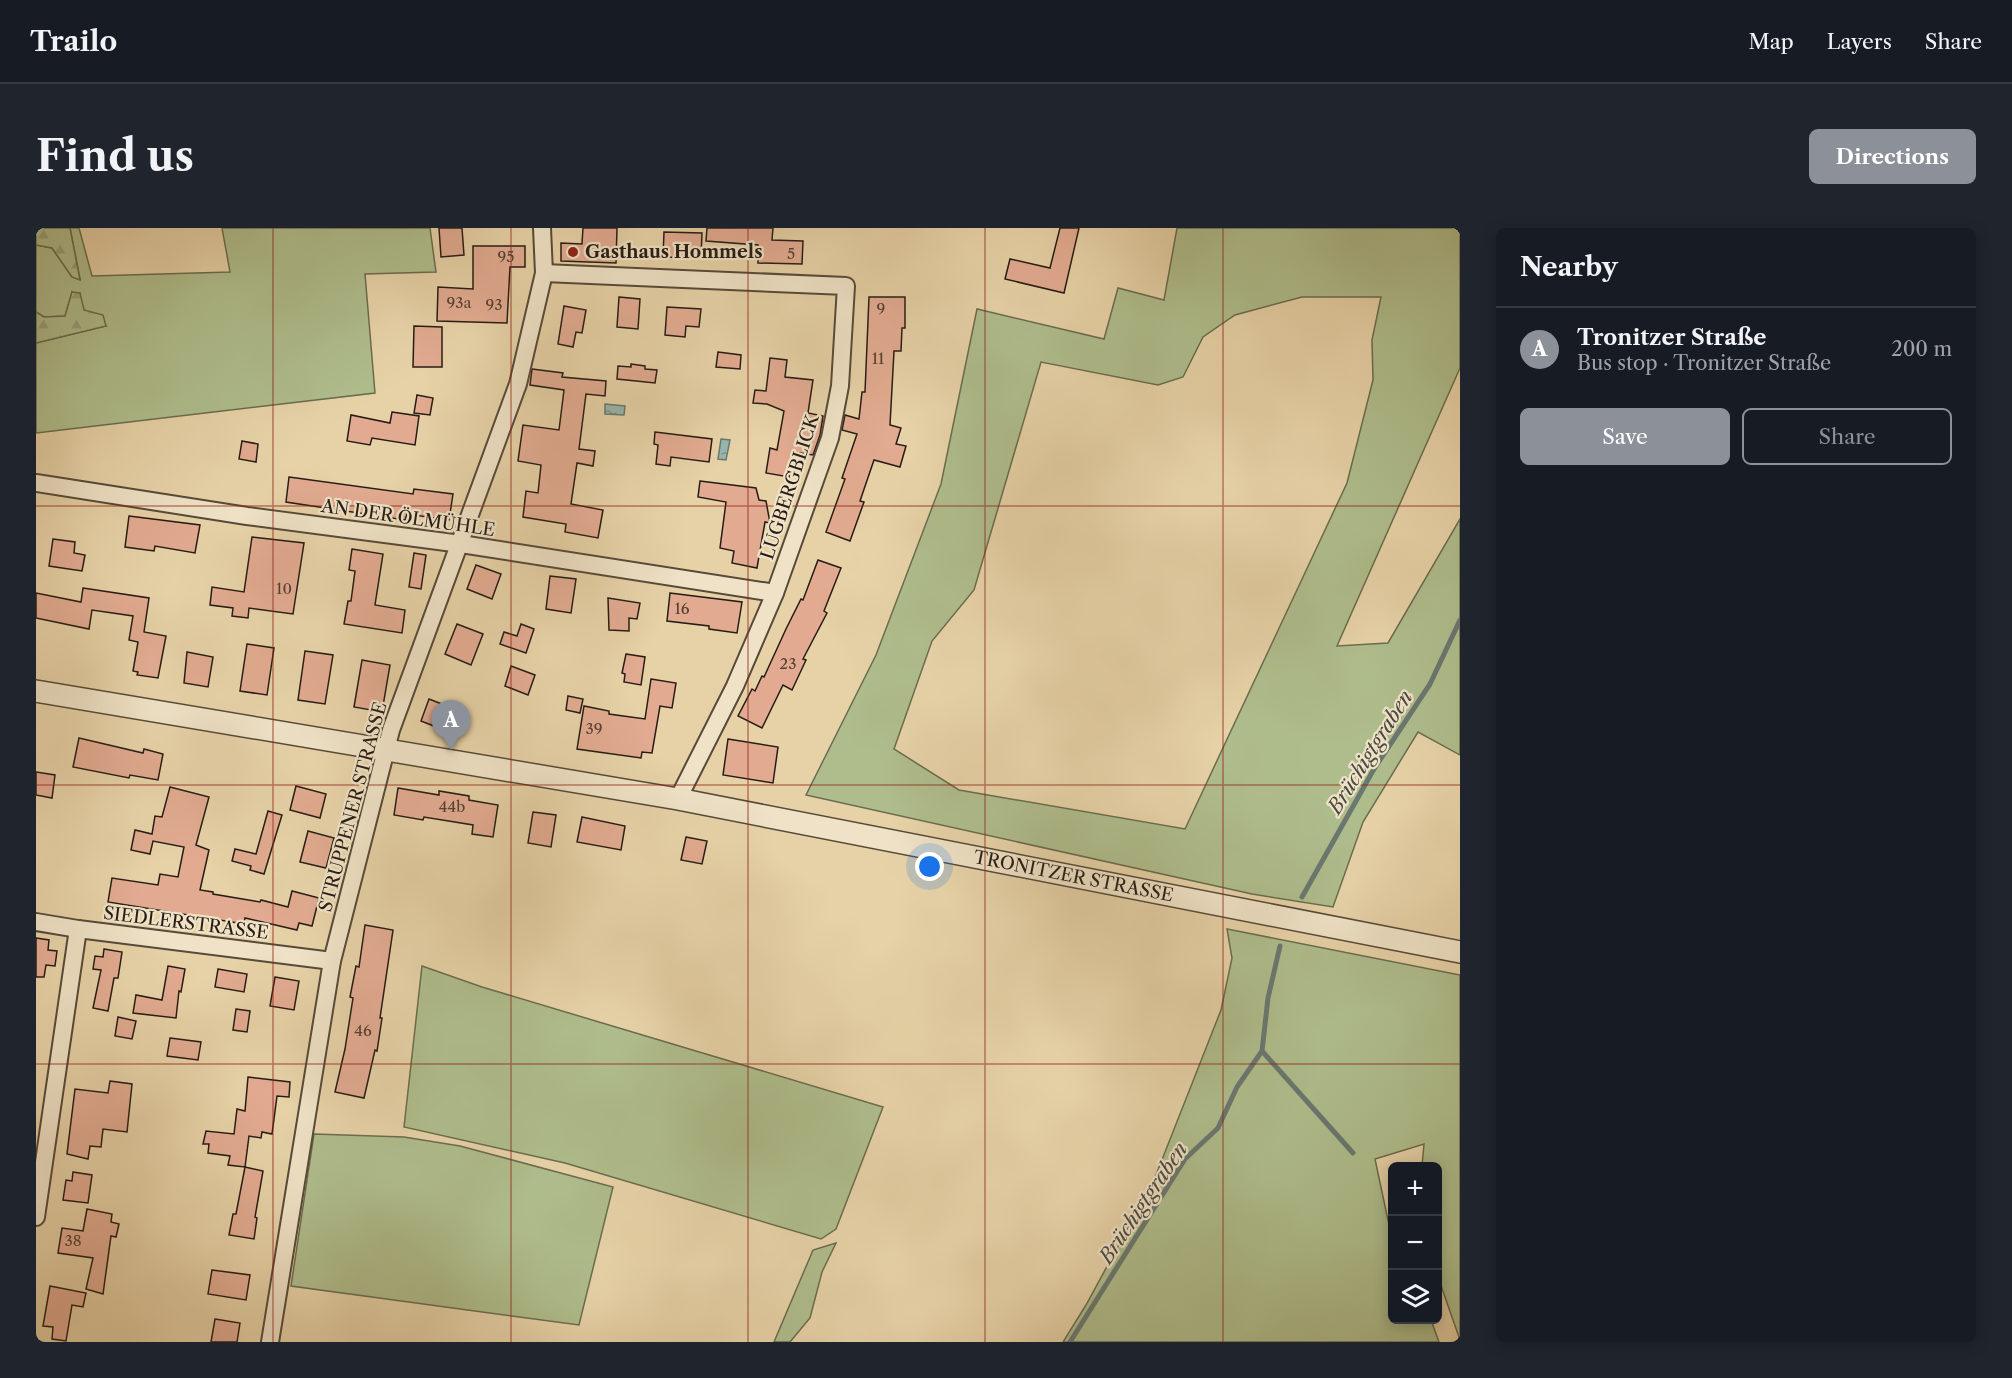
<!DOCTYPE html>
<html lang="en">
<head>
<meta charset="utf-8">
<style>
  body { margin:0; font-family:"Libre Caslon Text",serif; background:#20242c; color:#f1f3f6 }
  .controls { position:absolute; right:18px; bottom:18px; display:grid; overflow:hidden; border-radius:9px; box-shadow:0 3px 15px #0003 }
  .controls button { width:54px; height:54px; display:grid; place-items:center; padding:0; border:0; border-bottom:2px solid #363941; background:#171b24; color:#f1f3f6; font:30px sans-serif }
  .you { position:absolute; left:894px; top:639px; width:21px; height:21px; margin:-15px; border:4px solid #fff; border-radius:50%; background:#1a73e8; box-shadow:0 0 0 9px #1a73e833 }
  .badge { display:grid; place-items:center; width:39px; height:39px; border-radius:50%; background:#8c9099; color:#fff; font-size:20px; font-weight:700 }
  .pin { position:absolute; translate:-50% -50px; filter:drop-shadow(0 2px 3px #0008) }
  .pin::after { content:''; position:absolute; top:32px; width:21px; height:18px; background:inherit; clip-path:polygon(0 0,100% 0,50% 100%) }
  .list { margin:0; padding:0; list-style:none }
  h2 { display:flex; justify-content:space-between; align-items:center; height:78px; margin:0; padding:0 24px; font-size:26px }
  h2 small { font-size:20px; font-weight:400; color:#9ea1a6 }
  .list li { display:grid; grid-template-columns:39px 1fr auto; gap:18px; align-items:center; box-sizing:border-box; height:84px; padding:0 24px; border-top:2px solid #363941 }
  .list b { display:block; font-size:22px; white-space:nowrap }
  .list p { margin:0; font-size:20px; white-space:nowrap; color:#9ea1a6 }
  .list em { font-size:20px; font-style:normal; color:#9ea1a6 }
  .actions { display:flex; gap:12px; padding:18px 24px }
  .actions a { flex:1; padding:14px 0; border:2px solid #8c9099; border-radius:9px; text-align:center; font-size:21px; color:#8c9099 }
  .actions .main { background:#8c9099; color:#fff }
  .icon { flex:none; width:33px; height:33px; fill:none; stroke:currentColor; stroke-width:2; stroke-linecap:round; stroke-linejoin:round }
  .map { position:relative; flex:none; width:1424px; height:1114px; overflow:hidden; border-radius:9px }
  header { display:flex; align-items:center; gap:36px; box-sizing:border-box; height:84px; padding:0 30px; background:#171b24; border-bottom:2px solid #363941 }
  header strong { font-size:28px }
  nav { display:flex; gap:33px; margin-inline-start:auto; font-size:21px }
  .intro { display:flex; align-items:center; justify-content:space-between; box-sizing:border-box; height:144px; padding:0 36px }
  h1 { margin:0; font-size:42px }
  .button { padding:15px 27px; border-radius:9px; background:#8c9099; color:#fff; font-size:21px; font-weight:700 }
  main { display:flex; gap:36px; padding:0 36px }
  aside { flex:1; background:#171b24; border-radius:9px; box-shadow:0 3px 15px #0003 }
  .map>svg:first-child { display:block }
</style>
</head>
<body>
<header>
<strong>Trailo</strong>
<nav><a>Map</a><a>Layers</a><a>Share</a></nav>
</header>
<div class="intro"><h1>Find us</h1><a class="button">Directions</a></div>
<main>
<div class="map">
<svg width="1424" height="1114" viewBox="0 0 1424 1114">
  <defs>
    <pattern id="forest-firs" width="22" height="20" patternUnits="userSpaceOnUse" patternTransform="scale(1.5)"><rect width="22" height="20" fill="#afbd8c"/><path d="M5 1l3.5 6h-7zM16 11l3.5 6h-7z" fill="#97a278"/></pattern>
    <pattern id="water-ripples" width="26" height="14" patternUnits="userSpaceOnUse" patternTransform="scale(1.5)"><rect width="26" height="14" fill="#97b6ae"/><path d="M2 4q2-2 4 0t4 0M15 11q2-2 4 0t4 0" fill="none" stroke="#7b938c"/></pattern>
  </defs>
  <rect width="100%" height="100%" fill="#e7d2a7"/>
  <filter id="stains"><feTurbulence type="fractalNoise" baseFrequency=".00333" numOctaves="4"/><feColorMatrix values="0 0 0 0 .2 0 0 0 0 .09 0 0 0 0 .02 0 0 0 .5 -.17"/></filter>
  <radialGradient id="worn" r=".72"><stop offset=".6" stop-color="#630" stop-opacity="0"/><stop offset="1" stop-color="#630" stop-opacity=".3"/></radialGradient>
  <g fill="#afbd8c" stroke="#6b6c50" stroke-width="1.5" fill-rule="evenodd">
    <polygon points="34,0 43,0 56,48 194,44 186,0 394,0 400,44 329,46 339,165 0,205 0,115 70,98 48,82 36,64 29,88 8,89 0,84 0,17 16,20 36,49 44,51"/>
    <path d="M 1141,0 L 1424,0 L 1424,140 L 1301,418 L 1352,415 L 1424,291 L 1424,527 L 1382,504 L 1327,594 L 1297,679 L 1216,666 L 770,567 L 840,427 L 905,256 L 941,81 L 1068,111 L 1082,60 L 1128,72 ZM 1266,69 L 1345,69 L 1336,112 L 1337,152 L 1311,255 L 1149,601 L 923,562 L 858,521 L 896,413 L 938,362 L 1005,134 L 1122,157 L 1147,149 L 1167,109 L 1199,87 Z"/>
    <polygon points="1191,701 1424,747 1424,1112 1402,1049 1402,938 1386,938 1388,916 1339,931 1356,1011 1356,1092 1395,1092 1403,1114 1027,1114 1050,1077 1118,952 1185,782 1196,730"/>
    <polygon points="386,738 446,759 847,879 800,1001 785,1011 529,935 368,899"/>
    <polygon points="278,906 368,909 424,918 577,959 543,1097 255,1058"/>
    <polygon points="800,1015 786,1044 774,1090 754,1114 738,1114 777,1022"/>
  </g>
  <g fill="url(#forest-firs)" stroke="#6b6c50" stroke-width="1.5">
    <polygon points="0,0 34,0 44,52 36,49 16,20 0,17"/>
    <polygon points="36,64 44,65 48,82 67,87 70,98 0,115 0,84 8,89 29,88"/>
  </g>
  <g fill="url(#water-ripples)" stroke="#6a7871" stroke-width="1.5">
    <polygon points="569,176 589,178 588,187 569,186"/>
    <polygon points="685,211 694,212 690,232 682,231"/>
  </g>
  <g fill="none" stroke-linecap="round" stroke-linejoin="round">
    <g stroke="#6a7871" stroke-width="5">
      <polyline points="1266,669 1338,541 1394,456 1424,392"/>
      <polyline points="1226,823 1317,925"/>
      <polyline points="1034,1114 1149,931 1182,900 1201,859 1226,823 1232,770 1244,718"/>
    </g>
  </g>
  <g fill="#e2ab91" stroke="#271c15" stroke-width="1.5">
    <polygon points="403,0 426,0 428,27 405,29"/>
    <polygon points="547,0 581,0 580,35 525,33 525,15 546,16"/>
    <polygon points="671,0 737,0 736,12 767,13 766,36 722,35 722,17 670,13"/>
    <polygon points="1024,0 1043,0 1028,65 969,51 974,31 1014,40"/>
    <polygon points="628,4 666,5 665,30 627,29"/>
    <polygon points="437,18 489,18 489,39 474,39 471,95 401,93 402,59 437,61"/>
    <polygon points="583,69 604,71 602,101 581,99"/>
    <polygon points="833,69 869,69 869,100 866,100 865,123 858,123 854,197 865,200 860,216 870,218 864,239 838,232 824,273 828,274 814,313 790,304 809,251 806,250 821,206 806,202 809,187 823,191 826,164 829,164"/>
    <polygon points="528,78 550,82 546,105 540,104 537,119 522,116"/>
    <polygon points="631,79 665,81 663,99 650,98 649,109 629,107"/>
    <polygon points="378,98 406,99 406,139 377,139"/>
    <polygon points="682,124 705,127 704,141 680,139"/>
    <polygon points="734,130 751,132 749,149 777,152 772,185 787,188 784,207 777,227 758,224 753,249 730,245 734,220 741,222 748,183 731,176 717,175 719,162 730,163"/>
    <polygon points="595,136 609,138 609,141 621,142 619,155 581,151 582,138 595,139"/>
    <polygon points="496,141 527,145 526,149 570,153 569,168 550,166 543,221 559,223 557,238 541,235 535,276 567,282 562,310 529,304 530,296 487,289 490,263 502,265 505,237 482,233 487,197 523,202 528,162 494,157"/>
    <polygon points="381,167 397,170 394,187 378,185"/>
    <polygon points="356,184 383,188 379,217 336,210 334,217 311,213 315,187 354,195"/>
    <polygon points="619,204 676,211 673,234 635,229 634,238 620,236 622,217 618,216"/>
    <polygon points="206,213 222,216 220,234 203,231"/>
    <polygon points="253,249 377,266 378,261 417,266 413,292 371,286 369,292 250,274"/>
    <polygon points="664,253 720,260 723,272 730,273 734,295 729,294 721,340 696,335 698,323 684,320 690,274 662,269"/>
    <polygon points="93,288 164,297 159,325 119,318 118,323 89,319"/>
    <polygon points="216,309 268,315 257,386 213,380 212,390 196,388 197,380 174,377 176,359 208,364"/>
    <polygon points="17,311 39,314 38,325 49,327 46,343 13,338"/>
    <polygon points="316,321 347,326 339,377 369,382 366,405 308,396 312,373 315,373 319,343 313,342"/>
    <polygon points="378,325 390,327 385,361 373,359"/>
    <polygon points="782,332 805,340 788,383 791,385 767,431 770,432 756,462 747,457 726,500 702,488 716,461 719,463 726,448 728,449 750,401 765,371 767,372"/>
    <polygon points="440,337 465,346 456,371 431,361"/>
    <polygon points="514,348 540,351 535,385 510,381"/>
    <polygon points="47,360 113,370 108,404 130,408 122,450 101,447 102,444 97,443 102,414 93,412 97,388 56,382 53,401 0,390 0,365 45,374"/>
    <polygon points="634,365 706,374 701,405 673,401 673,398 631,393"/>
    <polygon points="572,370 604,375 601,391 593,390 593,403 573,402"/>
    <polygon points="421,396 447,406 435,437 409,426"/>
    <polygon points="485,396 498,401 490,425 464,416 468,404 481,408"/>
    <polygon points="211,416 238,420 231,467 204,463"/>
    <polygon points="269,423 297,427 289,476 262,472"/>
    <polygon points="151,424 177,429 172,459 148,455"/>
    <polygon points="590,426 609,429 605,457 588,454 589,446 586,445"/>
    <polygon points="326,432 354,437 346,484 318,479"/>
    <polygon points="475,438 499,447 492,467 469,458"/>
    <polygon points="615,451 640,455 636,480 624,478 616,525 606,524 605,530 541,521 548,478 573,483 573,486 609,491"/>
    <polygon points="532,468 547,471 544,485 530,482"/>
    <polygon points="393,471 416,480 408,502 385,493"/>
    <polygon points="43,510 107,525 108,521 127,526 122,552 94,547 93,550 37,539"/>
    <polygon points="692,511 742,519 737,555 687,547"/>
    <polygon points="0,544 19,547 16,570 0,567"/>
    <polygon points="260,558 290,566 284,590 254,582"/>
    <polygon points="134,559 173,569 160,617 173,622 164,662 177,664 177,666 224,674 225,672 252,679 256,663 283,670 276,698 263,695 261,702 209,690 208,696 72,674 76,650 122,657 124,646 142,649 148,619 117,613 114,626 95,622 99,602 116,606 119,588 126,589"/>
    <polygon points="362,560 403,567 403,563 433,568 433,572 462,577 457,609 436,606 437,597 388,589 387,592 358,587"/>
    <polygon points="232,583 246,587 228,646 214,642 215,638 196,633 199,621 220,626"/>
    <polygon points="497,584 520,587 515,619 492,615"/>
    <polygon points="546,589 589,598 585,622 541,614"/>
    <polygon points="272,603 298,610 290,640 264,634"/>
    <polygon points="650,609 671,613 666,636 645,632"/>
    <polygon points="329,697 357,702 344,790 346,790 341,823 339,822 328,870 299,864 309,821 317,770 314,769 320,738 323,739"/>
    <polygon points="0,710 13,712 12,722 21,723 19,738 10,737 8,749 0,749"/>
    <polygon points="68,721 86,724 82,750 78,750 72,783 57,780 65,742 57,741 59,728 67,729"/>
    <polygon points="132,738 149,741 145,764 143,763 140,790 97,785 100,767 126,772"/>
    <polygon points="182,741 211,746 208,764 179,759"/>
    <polygon points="239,749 263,753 258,782 234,778"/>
    <polygon points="200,781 214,783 211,804 197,802"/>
    <polygon points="82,789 100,793 96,811 79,808"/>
    <polygon points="134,810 165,814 162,832 131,828"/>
    <polygon points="212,849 254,854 253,869 241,868 236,906 226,904 225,910 213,908 209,939 192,937 194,928 172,925 173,916 167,916 170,903 198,906 201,881 209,883"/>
    <polygon points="74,853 96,856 91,904 67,901 65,919 54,918 52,931 31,926 39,861 72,865"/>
    <polygon points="209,939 227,943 219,989 221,990 218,1011 193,1007 197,986 200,986"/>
    <polygon points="37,944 56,947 52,975 27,972 30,952 36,953"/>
    <polygon points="51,981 76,986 75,994 83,996 80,1009 75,1008 67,1066 50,1061 57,1030 22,1025 26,1000 47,1003"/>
    <polygon points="176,1042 214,1047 210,1072 172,1066"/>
    <polygon points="14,1058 50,1065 47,1079 36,1077 30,1113 16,1111 17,1099 7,1098"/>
    <polygon points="179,1091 204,1095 201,1114 175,1114"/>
  </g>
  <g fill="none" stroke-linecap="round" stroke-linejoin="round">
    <defs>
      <g id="minor">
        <polyline points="508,45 810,58 804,158 794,210 739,365 699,458 642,571"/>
        <polyline points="0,255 211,288 425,316 739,365"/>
        <polyline points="0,694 42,701 296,733"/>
        <polyline points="0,989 42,701"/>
        <polyline points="234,1114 296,733 355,502 482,156 508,45 506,0"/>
      </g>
      <g id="tertiary">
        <path id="s1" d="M 0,463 L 642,571 L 1424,724"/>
      </g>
    </defs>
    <use href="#minor" stroke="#574a3a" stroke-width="20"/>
    <use href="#tertiary" stroke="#574a3a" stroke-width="24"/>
    <use href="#minor" stroke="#efe2c6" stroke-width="16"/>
    <use href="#tertiary" stroke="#efe2c6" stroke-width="21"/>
  </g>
  <path fill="none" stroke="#8f2418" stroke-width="1.5" stroke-opacity="0.55" d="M 237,0 L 237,1114M 475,0 L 475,1114M 712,0 L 712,1114M 949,0 L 949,1114M 1187,0 L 1187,1114M 0,278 L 1424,278M 0,557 L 1424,557M 0,836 L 1424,836"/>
  <circle fill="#8f2418" stroke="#efe2c6" stroke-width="2" cx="537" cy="24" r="6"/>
  <g text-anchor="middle" stroke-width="4.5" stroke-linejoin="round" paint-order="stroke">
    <g font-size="15" fill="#564034">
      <text x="755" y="31">5</text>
      <text x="470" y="34">95</text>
      <text x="423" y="80">93a</text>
      <text x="458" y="82">93</text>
      <text x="845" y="86">9</text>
      <text x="842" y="136">11</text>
      <text x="248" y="366">10</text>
      <text x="646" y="386">16</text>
      <text x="752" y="441">23</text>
      <text x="558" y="506">39</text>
      <text x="416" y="584">44b</text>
      <text x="327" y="808">46</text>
      <text x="37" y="1018">38</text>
    </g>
    <g font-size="18" font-weight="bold" fill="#271c15" stroke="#efe2c6" text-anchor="start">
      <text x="549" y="30">Gasthaus Hommels</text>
    </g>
    <g font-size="18" fill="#271c15" stroke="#efe2c6">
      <text transform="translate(754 259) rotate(-72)" y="6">LUGBERGBLICK</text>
      <text transform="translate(372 290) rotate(8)" y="6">AN DER ÖLMÜHLE</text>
      <text transform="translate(317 579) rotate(-75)" y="6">STRUPPENER STRASSE</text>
      <text dy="6" stroke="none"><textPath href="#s1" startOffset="1054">TRONITZER STRASSE</textPath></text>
      <text transform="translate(150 695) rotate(7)" y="6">SIEDLERSTRASSE</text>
    </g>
    <g font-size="20" font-style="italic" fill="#494a43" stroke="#efe2c6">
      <text transform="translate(1334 524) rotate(-58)" y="7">Brüchigtgraben</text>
      <text transform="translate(1107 975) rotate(-56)" y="7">Brüchigtgraben</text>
    </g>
  </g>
  <rect width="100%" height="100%" filter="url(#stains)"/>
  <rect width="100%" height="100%" fill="url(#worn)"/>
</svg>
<div class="controls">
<button>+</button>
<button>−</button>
<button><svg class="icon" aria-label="layers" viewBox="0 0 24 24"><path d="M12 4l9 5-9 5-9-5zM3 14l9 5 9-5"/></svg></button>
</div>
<div class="you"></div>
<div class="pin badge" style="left:415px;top:522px">A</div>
</div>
<aside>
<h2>Nearby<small></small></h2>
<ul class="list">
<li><span class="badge">A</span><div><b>Tronitzer Straße</b><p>Bus stop · Tronitzer Straße</p></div><em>200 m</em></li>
</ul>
<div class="actions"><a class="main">Save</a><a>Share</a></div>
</aside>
</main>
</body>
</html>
